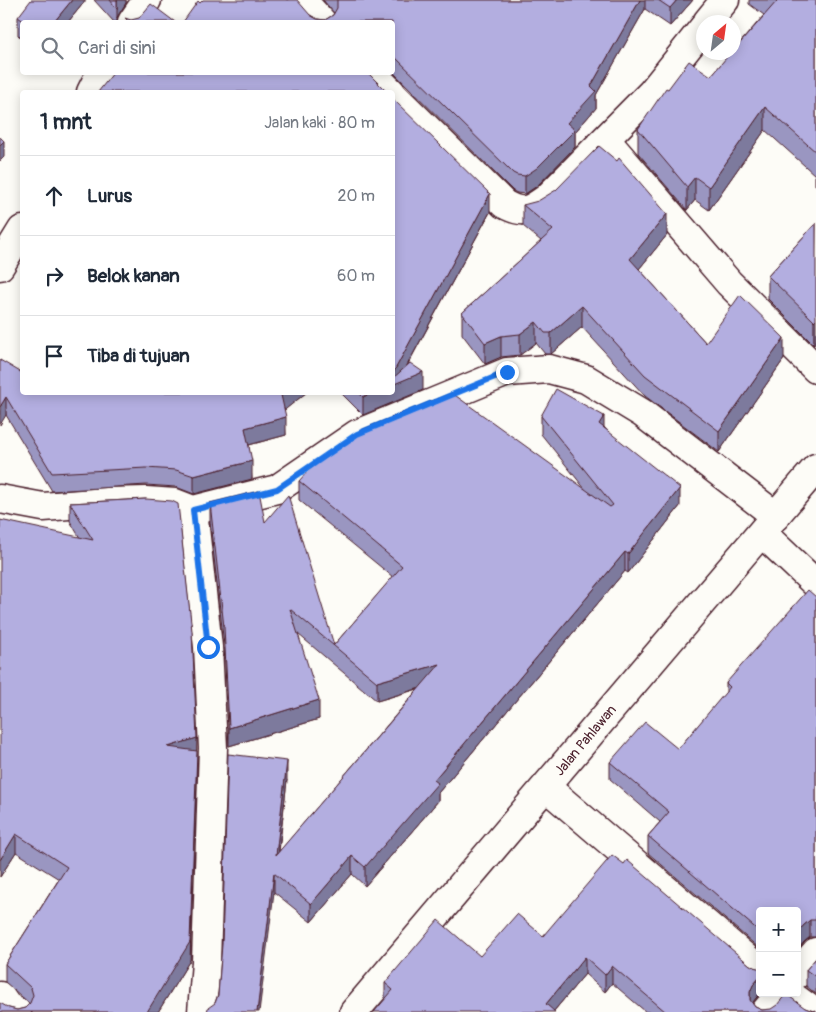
<!DOCTYPE html>
<html lang="id">
<head>
<meta charset="utf-8">
<style>
  body { margin:0; font-family:Pangolin,sans-serif; background:#f2f2f3; color:#1f2937 }
  .controls { position:absolute; right:15px; bottom:15px; display:grid; overflow:hidden; border-radius:5px; box-shadow:0 2px 12px #0003 }
  .controls button { width:45px; height:45px; display:grid; place-items:center; padding:0; border:0; border-bottom:1px solid #e0e1e3; background:#fff; color:#1f2937; font:25px sans-serif }
  .compass { position:absolute; left:696px; top:15px; width:45px; height:45px; border-radius:50%; background:#fff; box-shadow:0 2px 12px #0003; rotate:29deg }
  .stop { position:absolute; width:15px; height:15px; margin:-11px; border:4px solid #1a73e8; border-radius:50%; background:#fff }
  .stop.end { background:#1a73e8; border-color:#fff; box-shadow:0 1px 5px #0008 }
  .list { margin:0; padding:0; list-style:none }
  h2 { display:flex; justify-content:space-between; align-items:center; height:65px; margin:0; padding:0 20px; font-size:21px }
  h2 small { font-size:16px; font-weight:400; color:#747a83 }
  .list li { display:grid; grid-template-columns:32px 1fr auto; gap:15px; align-items:center; box-sizing:border-box; height:80px; padding:0 20px; border-top:1px solid #e0e1e3 }
  .list b { display:block; font-size:19px; white-space:nowrap }
  .list em { font-size:16px; font-style:normal; color:#747a83 }
  .icon { flex:none; width:28px; height:28px; fill:none; stroke:currentColor; stroke-width:2; stroke-linecap:round; stroke-linejoin:round }
  .map { position:relative; flex:none; width:816px; height:1012px; overflow:hidden }
  .search { position:absolute; background:#fff; box-shadow:0 2px 12px #0003; left:20px; top:20px; width:375px; height:55px; display:flex; align-items:center; gap:12px; box-sizing:border-box; padding:0 18px; border-radius:5px; color:#747a83; font-size:19px }
  .panel { position:absolute; background:#fff; box-shadow:0 2px 12px #0003; left:20px; top:90px; width:375px; height:305px; border-radius:5px }
  .map>svg:first-child { display:block }
</style>
</head>
<body>
<div class="map">
<svg width="816" height="1012" viewBox="0 0 816 1012">
  <rect width="100%" height="100%" fill="#fdfcf7"/>
  <filter id="ink" filterUnits="userSpaceOnUse"><feTurbulence type="fractalNoise" baseFrequency=".02" numOctaves="2"/><feDisplacementMap in="SourceGraphic" scale="10" xChannelSelector="R" yChannelSelector="G"/><feConvolveMatrix kernelMatrix="1 2 1 2 8 2 1 2 1" color-interpolation-filters="sRGB"/></filter>
  <g filter="url(#ink)">
    <g fill="none" stroke-linecap="round" stroke-linejoin="round">
      <defs>
        <g id="street">
          <polyline points="302,0 322,22"/>
          <polyline points="132,22 147,0"/>
          <polyline points="707,22 725,0"/>
          <polyline points="371,72 391,92"/>
          <polyline points="91,92 101,72"/>
          <path d="M 392,94 L 504,204 C 524,215 529,211 547,198 L 652,92 L 704,27"/>
          <polyline points="606,140 729,283 816,369"/>
          <polyline points="0,266 22,230"/>
          <polyline points="0,499 43,507 107,502 146,501 175,503 193,510 277,489 357,434 507,372 549,369 586,379 642,413 776,516"/>
          <polyline points="193,510 208,647 213,748 206,962 202,1012"/>
          <polyline points="762,533 816,584"/>
          <polyline points="546,787 760,970"/>
          <polyline points="797,974 816,952"/>
          <polyline points="788,993 814,1012"/>
          <polyline points="0,996 7,1006 17,1012"/>
          <polyline points="765,1012 781,993"/>
        </g>
        <polyline id="primary" points="354,1012 816,468"/>
      </defs>
      <use href="#street" stroke="#4a1f2b" stroke-width="31"/>
      <use href="#primary" stroke="#4a1f2b" stroke-width="31"/>
      <use href="#street" stroke="#fdfcf7" stroke-width="28"/>
      <use href="#primary" stroke="#fdfcf7" stroke-width="28"/>
    </g>
    <g fill="#9a96c1" stroke="#4a1f2b">
      <polygon points="86,0 68,22 22,22 22,39 18,35 18,17"/>
      <polygon points="94,0 126,0 126,3 119,14 117,18 117,22 114,22"/>
      <polygon points="323,0 693,0 670,26 645,9 596,95 596,108 575,132 575,147 537,186 525,194 517,193 513,191 392,71 392,22 183,22 200,3 310,15 317,19 325,20 333,15 334,13"/>
      <polygon points="749,0 816,0 816,185 815,185 815,175 765,130 709,210 695,200 687,210 638,153 638,129 668,89 711,76 764,15 749,4"/>
      <polygon points="523,205 667,235 639,269 706,343 784,359 719,452 645,396 582,327 551,354 545,354 536,343 520,355 501,357 485,364 462,334 462,313 541,241 523,226"/>
      <polygon points="490,212 407,366 423,390 363,415 340,392 392,392"/>
      <polygon points="816,223 814,345 768,299 768,276"/>
      <polygon points="0,360 22,392 307,392 284,410 286,435 249,445 252,479 194,494 176,487 146,485 52,491 6,415"/>
      <polygon points="541,416 604,427 680,506 628,573 625,571 438,793 438,801 365,886 352,874 311,922 274,892 215,1003 287,780 279,852 418,689 377,701 298,634 319,719 229,746 224,645 210,522 210,503 265,522 334,645 393,577 299,500 299,481 585,489 541,434"/>
      <polygon points="146,499 197,756 190,960 158,1012 0,1012 9,1008 17,1010 25,1008 30,1004 5,982 5,964 59,879 16,852 0,877 80,538 70,521 70,503"/>
      <polygon points="816,597 816,937 810,937 804,942 760,911 760,949 648,853 648,836 660,822 610,779 610,762 678,749 726,693 726,683"/>
      <polygon points="624,864 750,965 757,968 760,993 752,1003 755,1007 762,1010 805,1008 816,1012 646,1012 612,983 605,992 585,974 554,1011 385,999 385,983 480,956 543,936"/>
      <polygon points="816,958 816,994 806,986 806,970"/>
    </g>
    <g fill="#7d7a9d" stroke="#4a1f2b">
      <polygon points="72,0 86,0 68,22 54,22"/>
      <polygon points="117,0 126,0 126,3 119,14 117,18"/>
      <polygon points="640,0 645,0 645,9 596,95 596,108 575,132 575,147 537,186 525,194 525,176 567,123 591,86"/>
      <polygon points="677,0 693,0 670,26 670,8"/>
      <polygon points="765,107 765,130 709,210 709,187"/>
      <polygon points="4,141 4,157 0,161 0,145"/>
      <polygon points="695,177 695,200 687,210 687,187"/>
      <polygon points="490,194 490,212 398,382 423,372 423,390 363,415 363,397 373,392 392,392 392,375"/>
      <polygon points="667,214 667,235 630,280 630,259"/>
      <polygon points="582,306 582,327 551,354 551,333"/>
      <polygon points="816,319 816,342 814,345 814,321"/>
      <polygon points="536,322 536,343 520,355 520,334"/>
      <polygon points="501,336 501,357 485,364 485,343"/>
      <polygon points="784,338 784,359 719,452 719,431"/>
      <polygon points="284,392 307,392 281,413 281,395"/>
      <polygon points="6,397 6,415 0,425 0,407"/>
      <polygon points="604,416 604,435 599,424"/>
      <polygon points="286,417 286,435 245,446 245,428"/>
      <polygon points="252,461 252,479 194,494 194,476"/>
      <polygon points="680,488 680,506 628,573 628,554"/>
      <polygon points="625,552 625,571 438,793 438,801 365,886 365,867 434,780"/>
      <polygon points="440,664 440,682 377,701 377,682"/>
      <polygon points="319,700 319,719 229,746 229,728"/>
      <polygon points="197,738 190,960 158,1012 147,1012 168,747"/>
      <polygon points="287,761 287,780 276,873 276,855"/>
      <polygon points="16,834 16,852 0,877 0,860"/>
      <polygon points="352,856 352,874 311,922 311,904"/>
      <polygon points="274,873 274,892 259,1012 257,1012"/>
      <polygon points="810,920 810,937 804,942 797,950 797,933 804,925"/>
      <polygon points="585,957 585,974 553,1012 546,1004"/>
      <polygon points="612,966 612,983 605,992 605,975"/>
      <polygon points="760,977 760,993 753,1002 750,1009 750,992 753,985"/>
    </g>
    <g fill="#b3aee0" stroke="#4a1f2b">
      <polygon points="31,0 72,0 54,22 25,22 18,17"/>
      <polygon points="110,0 117,0 117,9"/>
      <polygon points="203,0 297,0 310,15 317,19 325,20 333,15 337,8 337,0 640,0 591,86 596,91 567,123 575,130 537,168 525,176 517,175 513,173 392,54 392,22 183,22 198,1 200,3"/>
      <polygon points="658,0 677,0 670,8"/>
      <polygon points="775,0 816,0 816,152 765,107 709,187 695,177 687,187 638,129 666,88 668,89 689,61 711,76 731,52 734,52 734,50 777,1"/>
      <polygon points="151,4 175,22 129,22 125,18 131,20 139,18"/>
      <polygon points="114,72 367,72 387,92 98,92"/>
      <polygon points="392,98 490,194 392,375"/>
      <polygon points="0,137 4,141 0,145"/>
      <polygon points="599,146 617,161 619,158 667,214 630,259 706,343 740,295 784,338 719,431 645,375 582,306 551,333 545,333 536,322 520,334 501,336 485,343 462,313 553,230 523,205 538,201 556,190"/>
      <polygon points="816,223 816,319 814,321 768,276"/>
      <polygon points="0,360 22,373 22,392 284,392 281,395 286,417 245,428 252,461 194,476 176,470 146,468 52,473 6,397 0,407"/>
      <polygon points="410,363 423,372 392,385 392,379"/>
      <polygon points="556,389 604,416 599,424 680,488 628,554 625,552 434,780 438,783 365,867 352,856 311,904 274,873 257,1012 207,1012 208,1008 215,1003 218,995 222,944 228,754 287,761 276,855 440,664 377,682 290,609 319,700 229,728 224,627 210,503 259,491 265,522 288,495 334,645 402,566 299,481 314,464 364,429 452,393 610,507 613,505 541,416"/>
      <polygon points="358,392 373,392 363,397"/>
      <polygon points="146,499 172,501 178,504 192,631 197,738 168,747 197,751 190,942 147,1012 0,1012 0,1003 9,1008 17,1010 25,1008 30,1003 33,995 31,988 5,964 67,867 16,834 0,860 0,520 93,540 70,503"/>
      <polygon points="808,590 816,597 816,920 810,920 804,925 797,933 797,911 760,911 760,932 648,836 669,812 610,762 645,722 678,749 730,687 726,683"/>
      <polygon points="612,855 624,864 627,860 750,965 757,968 760,968 760,977 753,985 750,992 750,1000 755,1007 762,1010 771,1009 777,1005 786,994 805,1008 813,1011 816,1010 816,1012 666,1012 612,966 605,975 585,957 546,1004 555,1012 374,1012 393,990 385,983 438,920 480,956 517,914 543,936"/>
      <polygon points="816,958 816,977 806,970"/>
    </g>
  </g>
  <g fill="none" stroke-linecap="round" stroke-linejoin="round" filter="url(#ink)">
    <polyline stroke="#1a73e8" stroke-width="6" points="208,647 193,510 277,489 357,434 507,372"/>
  </g>
  <g text-anchor="middle" stroke-width="4" stroke-linejoin="round" paint-order="stroke">
    <g font-size="14" fill="#4a1f2b" stroke="#fdfcf7">
      <text transform="translate(585 740) rotate(-50)" y="5">Jalan Pahlawan</text>
    </g>
  </g>
</svg>
<div class="controls">
<button>+</button>
<button>−</button>
</div>
<svg class="compass" viewBox="-18 -18 36 36"><path d="M0-13l5 13h-10z" fill="#e53935"/><path d="M0 13l5-13h-10z" fill="#747a83"/></svg>
<div class="stop" style="left:208px;top:647px"></div>
<div class="stop end" style="left:507px;top:372px"></div>
<div class="search"><svg class="icon" aria-label="search" viewBox="0 0 24 24"><circle cx="10" cy="10" r="6"/><path d="M15 15l6 6"/></svg>Cari di sini</div>
<section class="panel">
<h2>1 mnt<small>Jalan kaki · 80 m</small></h2>
<ul class="list">
<li><svg class="icon" aria-label="ahead" viewBox="0 0 24 24"><path d="M12 20V5M6 11l6-6 6 6"/></svg><div><b>Lurus</b></div><em>20 m</em></li>
<li><svg class="icon" aria-label="right" viewBox="0 0 24 24"><path d="M7 20v-9h11M14 6l5 5-5 5"/></svg><div><b>Belok kanan</b></div><em>60 m</em></li>
<li><svg class="icon" aria-label="arrive" viewBox="0 0 24 24"><path d="M6 21V4h12l-3 4 3 4H6"/></svg><div><b>Tiba di tujuan</b></div></li>
</ul>
</section>
</div>
</body>
</html>
